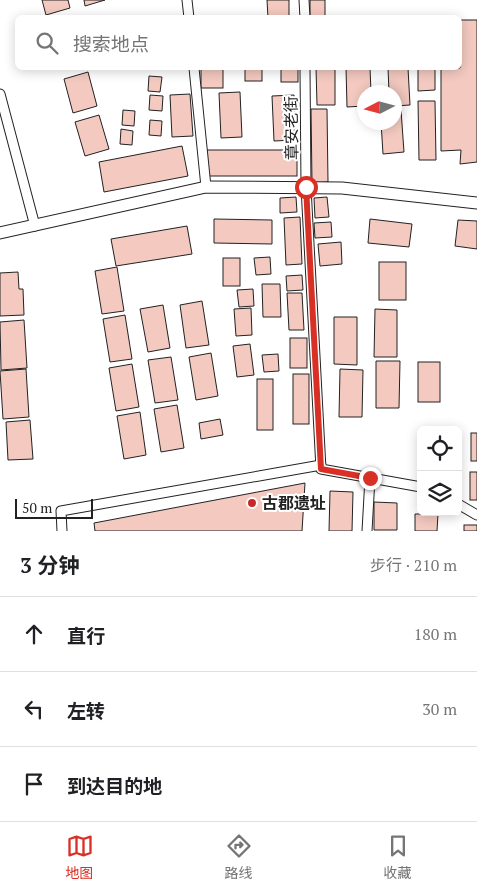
<!DOCTYPE html>
<html lang="zh">
<head>
<meta charset="utf-8">
<style>
  body { margin:0; font-family:"PT Serif","Noto Sans SC",serif; background:#f6f6f6; color:#202124 }
  .controls { position:absolute; right:15px; bottom:15px; display:grid; overflow:hidden; border-radius:8px; box-shadow:0 2px 12px #0003 }
  .controls button { width:45px; height:45px; display:grid; place-items:center; padding:0; border:0; border-bottom:1px solid #e0e0e0; background:#fff; color:#202124; font:25px sans-serif }
  .compass { position:absolute; left:357px; top:85px; width:45px; height:45px; border-radius:50%; background:#fff; box-shadow:0 2px 12px #0003; rotate:264deg }
  .scale { position:absolute; left:15px; bottom:12px; width:78px; box-sizing:border-box; padding-left:5px; border:2px solid #222; border-top:0; font-size:14px; line-height:18px; white-space:nowrap; color:#222; -webkit-text-stroke:4px #fff; paint-order:stroke }
  .stop { position:absolute; width:15px; height:15px; margin:-11px; border:4px solid #d93025; border-radius:50%; background:#fff }
  .stop.end { background:#d93025; border-color:#fff; box-shadow:0 1px 5px #0008 }
  .list { margin:0; padding:0; list-style:none }
  h2 { display:flex; justify-content:space-between; align-items:center; height:65px; margin:0; padding:0 20px; font-size:21px }
  h2 small { font-size:16px; font-weight:400; color:#757577 }
  .list li { display:grid; grid-template-columns:32px 1fr auto; gap:15px; align-items:center; box-sizing:border-box; height:75px; padding:0 20px; border-top:1px solid #e0e0e0 }
  .list b { display:block; font-size:19px; white-space:nowrap }
  .list em { font-size:16px; font-style:normal; color:#757577 }
  .icon { flex:none; width:28px; height:28px; fill:none; stroke:currentColor; stroke-width:2; stroke-linecap:round; stroke-linejoin:round }
  .map { position:relative; flex:none; width:477px; height:531px; overflow:hidden }
  .search { position:absolute; background:#fff; box-shadow:0 2px 12px #0003; left:15px; right:15px; top:15px; height:55px; display:flex; align-items:center; gap:12px; box-sizing:border-box; padding:0 18px; border-radius:8px; color:#757577; font-size:19px }
  .sheet { height:290px; background:#fff }
  nav { display:flex; justify-content:space-around; align-items:center; box-sizing:border-box; height:70px; border-top:1px solid #e0e0e0; background:#fff; font-size:14px; color:#757577 }
  nav a { display:grid; justify-items:center; gap:2px }
  nav .on { color:#d93025 }
  .map>svg:first-child { display:block }
</style>
</head>
<body>
<div class="map">
<svg width="477" height="531" viewBox="0 0 477 531">
  <rect width="100%" height="100%" fill="#fff"/>
  <g fill="#f3c9c0" stroke="#222">
    <polygon points="42,0 68,0 70,8 46,15"/>
    <polygon points="84,0 105,0 85,6"/>
    <polygon points="267,0 289,0 289,18 268,18"/>
    <rect x="310" y="0" width="15" height="18"/>
    <polygon points="460,20 477,20 477,162 460,164 461,150 441,151 441,68 460,68"/>
    <rect x="201" y="68" width="22" height="20"/>
    <rect x="245" y="68" width="17" height="13"/>
    <rect x="281" y="68" width="17" height="14"/>
    <polygon points="316,68 335,68 335,105 317,105"/>
    <polygon points="346,68 370,68 371,92 364,92 364,106 347,107"/>
    <polygon points="388,68 408,68 410,105 394,106 394,92 389,92"/>
    <polygon points="418,68 435,68 435,90 418,91"/>
    <polygon points="88,72 97,106 73,113 64,79"/>
    <polygon points="149,76 162,77 160,92 148,91"/>
    <polygon points="240,92 242,137 221,138 219,93"/>
    <polygon points="190,94 193,136 172,137 170,95"/>
    <polygon points="150,95 163,96 162,111 149,110"/>
    <polygon points="294,95 295,140 274,141 272,96"/>
    <polygon points="418,101 435,101 436,160 419,160"/>
    <polygon points="311,109 327,109 328,182 312,183"/>
    <polygon points="123,110 135,111 134,126 122,125"/>
    <polygon points="401,110 404,152 383,154 381,122 394,122 394,111"/>
    <polygon points="99,115 109,149 85,156 75,122"/>
    <polygon points="150,120 162,121 161,136 149,135"/>
    <polygon points="121,129 133,131 132,145 120,144"/>
    <polygon points="182,146 188,176 104,192 99,162"/>
    <rect x="205" y="150" width="92" height="26"/>
    <polygon points="296,197 297,212 280,213 280,198"/>
    <polygon points="327,197 329,217 315,218 314,198"/>
    <polygon points="300,217 302,264 286,265 284,218"/>
    <polygon points="214,219 272,220 272,244 214,243"/>
    <polygon points="370,219 412,224 409,247 368,243"/>
    <polygon points="458,220 477,221 477,249 455,246"/>
    <polygon points="331,222 332,237 315,238 314,223"/>
    <polygon points="187,226 192,254 116,266 111,239"/>
    <polygon points="341,242 342,264 320,266 318,244"/>
    <polygon points="270,257 271,274 256,275 254,258"/>
    <rect x="223" y="258" width="17" height="28"/>
    <rect x="379" y="262" width="27" height="38"/>
    <polygon points="117,267 124,311 102,314 95,271"/>
    <polygon points="18,272 19,289 23,289 24,315 0,316 0,273"/>
    <polygon points="302,275 303,290 287,291 286,276"/>
    <polygon points="262,284 280,284 281,317 263,317"/>
    <polygon points="253,289 254,306 239,307 237,290"/>
    <polygon points="287,293 302,293 304,330 289,330"/>
    <polygon points="202,301 209,345 186,348 180,305"/>
    <polygon points="163,305 170,348 148,352 140,309"/>
    <polygon points="251,308 252,335 236,336 234,309"/>
    <polygon points="375,309 397,310 397,357 374,357"/>
    <polygon points="125,315 132,359 110,362 103,319"/>
    <polygon points="334,317 357,317 357,365 334,364"/>
    <polygon points="24,320 27,368 1,370 0,322"/>
    <rect x="290" y="338" width="17" height="30"/>
    <polygon points="250,344 254,375 237,377 233,346"/>
    <polygon points="211,353 218,396 196,400 189,357"/>
    <polygon points="278,354 279,371 264,372 262,355"/>
    <polygon points="171,357 178,400 155,403 148,360"/>
    <polygon points="376,361 400,361 399,408 376,408"/>
    <rect x="418" y="362" width="22" height="40"/>
    <polygon points="132,364 139,407 116,411 109,368"/>
    <polygon points="26,369 29,417 3,419 0,371"/>
    <polygon points="340,369 363,370 362,417 339,417"/>
    <rect x="293" y="374" width="16" height="50"/>
    <rect x="257" y="379" width="16" height="51"/>
    <polygon points="177,405 184,448 161,452 154,409"/>
    <polygon points="140,412 146,455 124,459 117,416"/>
    <polygon points="220,419 223,435 201,439 199,423"/>
    <polygon points="30,420 33,459 8,460 6,422"/>
    <rect x="471" y="433" width="6" height="28"/>
    <rect x="470" y="472" width="7" height="28"/>
    <polygon points="305,483 302,531 95,531 94,523"/>
    <polygon points="330,491 353,492 352,531 329,531"/>
    <polygon points="374,502 397,503 397,530 374,530"/>
    <polygon points="415,514 438,514 437,531 415,531"/>
    <rect x="464" y="525" width="13" height="6"/>
  </g>
  <g fill="none" stroke-linecap="round" stroke-linejoin="round">
    <defs>
      <g id="minor">
        <polyline points="187,0 189,18"/>
        <polyline points="304,0 305,18"/>
        <polyline points="194,68 206,187"/>
        <polyline points="305,68 306,187 321,469 421,487"/>
        <polyline points="0,94 35,226"/>
        <polyline points="458,504 477,515"/>
        <polyline points="62,531 61,511 321,465"/>
        <polyline points="367,531 370,478"/>
      </g>
      <polyline id="tertiary" points="0,233 206,187 342,188 477,203"/>
    </defs>
    <use href="#minor" stroke="#222" stroke-width="11"/>
    <use href="#tertiary" stroke="#222" stroke-width="13"/>
    <use href="#minor" stroke="#fff" stroke-width="9"/>
    <use href="#tertiary" stroke="#fff" stroke-width="11"/>
  </g>
  <g fill="none" stroke-linecap="round" stroke-linejoin="round">
    <polyline stroke="#d93025" stroke-width="6" points="306,187 321,469 370,478"/>
  </g>
  <circle fill="#c62828" stroke="#fff" stroke-width="2" cx="252" cy="503" r="5"/>
  <g text-anchor="middle" stroke-width="4" stroke-linejoin="round" paint-order="stroke">
    <g font-size="16" fill="#222" stroke="#fff">
      <text transform="translate(291 128) rotate(-91)" y="6">章安老街</text>
    </g>
    <g font-size="16" font-weight="bold" fill="#222" stroke="#fff" text-anchor="start">
      <text x="262" y="509">古郡遗址</text>
    </g>
  </g>
</svg>
<div class="controls">
<button><svg class="icon" aria-label="locate" viewBox="0 0 24 24"><circle cx="12" cy="12" r="6"/><path d="M12 2v4M12 18v4M2 12h4M18 12h4"/></svg></button>
<button><svg class="icon" aria-label="layers" viewBox="0 0 24 24"><path d="M12 4l9 5-9 5-9-5zM3 14l9 5 9-5"/></svg></button>
</div>
<svg class="compass" viewBox="-18 -18 36 36"><path d="M0-13l5 13h-10z" fill="#e53935"/><path d="M0 13l5-13h-10z" fill="#757577"/></svg>
<div class="scale">50 m</div>
<div class="stop" style="left:306px;top:187px"></div>
<div class="stop end" style="left:370px;top:478px"></div>
<div class="search"><svg class="icon" aria-label="search" viewBox="0 0 24 24"><circle cx="10" cy="10" r="6"/><path d="M15 15l6 6"/></svg>搜索地点</div>
</div>
<section class="sheet">
<h2>3 分钟<small>步行 · 210 m</small></h2>
<ul class="list">
<li><svg class="icon" aria-label="ahead" viewBox="0 0 24 24"><path d="M12 20V5M6 11l6-6 6 6"/></svg><div><b>直行</b></div><em>180 m</em></li>
<li><svg class="icon" aria-label="left" viewBox="0 0 24 24"><path d="M17 20v-9H6M10 6l-5 5 5 5"/></svg><div><b>左转</b></div><em>30 m</em></li>
<li><svg class="icon" aria-label="arrive" viewBox="0 0 24 24"><path d="M6 21V4h12l-3 4 3 4H6"/></svg><div><b>到达目的地</b></div></li>
</ul>
</section>
<nav>
<a class="on"><svg class="icon" aria-label="map" viewBox="0 0 24 24"><path d="M3 6l6-2 6 2 6-2v14l-6 2-6-2-6 2zM9 4v14M15 6v14"/></svg>地图</a>
<a><svg class="icon" aria-label="directions" viewBox="0 0 24 24"><path d="M12 3l9 9-9 9-9-9zM9 14v-3h6M13 9l2 2-2 2"/></svg>路线</a>
<a><svg class="icon" aria-label="saved" viewBox="0 0 24 24"><path d="M7 4h10v16l-5-4-5 4z"/></svg>收藏</a>
</nav>
</body>
</html>
